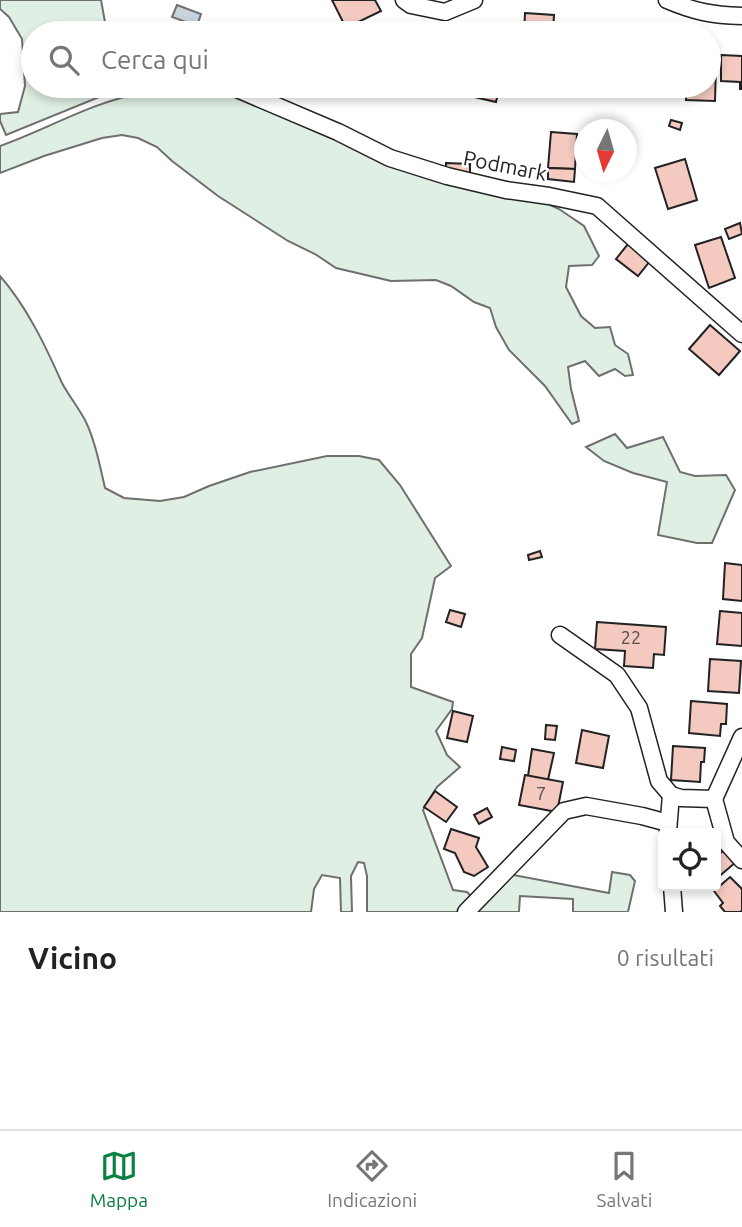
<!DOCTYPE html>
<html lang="it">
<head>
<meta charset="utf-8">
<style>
  body { margin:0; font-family:Ubuntu,sans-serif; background:#f2f2f2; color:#222 }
  .controls { position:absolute; right:21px; bottom:21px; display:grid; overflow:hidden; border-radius:7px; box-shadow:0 4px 10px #0003 }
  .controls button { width:63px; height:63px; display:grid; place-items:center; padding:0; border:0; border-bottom:2px solid #e0e0e0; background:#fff; color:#222; font:35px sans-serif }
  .compass { position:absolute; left:574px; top:119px; width:63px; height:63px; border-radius:50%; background:#fff; box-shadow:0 4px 10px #0003; rotate:185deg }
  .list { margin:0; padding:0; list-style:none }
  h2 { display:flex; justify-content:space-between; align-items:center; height:91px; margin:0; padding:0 28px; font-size:30px }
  h2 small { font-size:23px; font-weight:400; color:#767676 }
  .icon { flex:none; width:38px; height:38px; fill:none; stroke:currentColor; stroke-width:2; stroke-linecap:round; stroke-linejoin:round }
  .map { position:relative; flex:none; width:742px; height:912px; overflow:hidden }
  .search { position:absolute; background:#fff; box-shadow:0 4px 10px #0003; left:21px; right:21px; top:21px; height:77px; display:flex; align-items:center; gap:18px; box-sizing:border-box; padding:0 24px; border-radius:38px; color:#767676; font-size:26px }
  .sheet { height:217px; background:#fff }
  nav { display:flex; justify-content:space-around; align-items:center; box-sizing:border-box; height:98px; border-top:2px solid #e0e0e0; background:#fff; font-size:19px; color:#767676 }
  nav a { display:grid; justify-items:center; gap:4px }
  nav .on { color:#0b8043 }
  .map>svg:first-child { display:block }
</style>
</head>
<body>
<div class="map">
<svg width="742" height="912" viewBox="0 0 742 912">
  <rect width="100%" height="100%" fill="#fff"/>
  <g fill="#e0efe3" stroke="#6f6f6f" stroke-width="2">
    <polygon points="0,0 101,0 107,33 33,33 33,86 116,86 114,91 6,135 0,121 0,114 18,112 25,86 22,39 9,17 0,9"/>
    <path d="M 191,90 L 226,92 L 318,129 L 533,197 L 559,209 L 584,226 L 599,256 L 592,265 L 569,266 L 566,287 L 581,316 L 595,328 L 610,327 L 615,345 L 628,354 L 633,375 L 625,376 L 615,369 L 599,376 L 585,361 L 568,367 L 571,389 L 579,421 L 572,424 L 545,386 L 509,350 L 496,327 L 490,308 L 474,302 L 451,286 L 436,280 L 391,281 L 336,268 L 315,254 L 288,241 L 218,196 L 172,161 L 157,147 L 138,138 L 122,135 L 102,138 L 44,156 L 0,173 L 0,146 C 48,129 92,102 142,93 C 158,90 175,91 191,90 Z"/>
    <path d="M 0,276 C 27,307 45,345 62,383 C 69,396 78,407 85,420 C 95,440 100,466 105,488 L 124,498 L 160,501 L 184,497 L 209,486 L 250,472 L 327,456 L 359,456 L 379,460 L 400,485 L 451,566 L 435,578 L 422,638 L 411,654 L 411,687 L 453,702 L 452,709 L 436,731 L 447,755 L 460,767 L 437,787 L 423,810 L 453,890 L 467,892 L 471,896 L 462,912 L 367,912 L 367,876 L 364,863 L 358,862 L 351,876 L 352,912 L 341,912 L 340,878 L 322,875 L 314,889 L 311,912 L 0,912 Z"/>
    <polygon points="615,434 627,448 663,437 680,472 695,476 726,475 735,490 712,543 697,543 658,535 667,482 633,473 604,461 586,447"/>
    <polygon points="612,872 630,875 635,881 628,912 573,912 573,899 520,896 519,912 472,912 508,874 609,893"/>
  </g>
  <polygon fill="#c7d3dd" stroke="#6f6f6f" stroke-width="2" points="177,5 201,14 197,26 172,17"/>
  <g fill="#f3c9c0" stroke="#222" stroke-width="2">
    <polygon points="332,0 375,0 381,11 346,28"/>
    <polygon points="525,13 554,15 553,33 524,33"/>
    <polygon points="174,22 205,33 124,33"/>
    <polygon points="721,55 742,56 742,89 740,89 740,82 721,81"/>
    <polygon points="709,65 716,65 715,101 686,100 687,86 709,86"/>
    <polygon points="459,86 500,86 496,102 457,93"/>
    <polygon points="656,86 679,86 679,91 655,89"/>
    <polygon points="671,120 682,123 680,130 669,126"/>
    <polygon points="551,132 577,134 575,169 548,168"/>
    <polygon points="685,159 697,200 668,209 655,168"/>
    <polygon points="446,163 470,164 470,174 446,173"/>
    <polygon points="548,168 575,169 574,182 548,179"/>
    <polygon points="740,223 742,234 729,239 725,229"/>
    <polygon points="721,237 735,278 709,288 695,245"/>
    <polygon points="628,244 650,261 638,276 616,259"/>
    <polygon points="710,325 740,351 719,375 689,349"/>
    <polygon points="540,551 542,557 529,560 528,555"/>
    <polygon points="725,563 742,565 742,601 723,599"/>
    <polygon points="450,610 465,614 461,627 446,622"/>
    <polygon points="720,611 742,613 742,646 717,644"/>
    <polygon points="597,622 666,627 664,655 654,654 653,668 624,666 625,651 595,649"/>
    <polygon points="710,659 741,661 739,693 708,691"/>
    <polygon points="691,701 727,704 726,724 721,724 720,736 689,733"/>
    <polygon points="453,711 473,716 467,742 447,738"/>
    <polygon points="546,725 557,726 555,740 545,739"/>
    <polygon points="582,730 609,736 603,768 576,763"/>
    <polygon points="673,746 705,748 704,762 701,762 700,782 671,780"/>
    <polygon points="502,747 516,750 514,761 500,759"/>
    <polygon points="532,749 554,753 548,780 528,776"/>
    <polygon points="525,775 563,782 557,812 519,805"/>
    <polygon points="435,791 457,807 446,822 424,807"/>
    <polygon points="487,808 492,817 479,824 474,815"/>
    <polygon points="451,829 479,838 476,847 488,867 474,876 464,872 455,853 444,849"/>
    <polygon points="725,849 736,862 716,879 716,857"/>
    <polygon points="730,877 742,889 742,911 740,912 725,912 720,906 723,903 714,891"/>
  </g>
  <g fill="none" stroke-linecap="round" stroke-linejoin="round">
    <defs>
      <g id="minor">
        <polyline points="404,0 411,5 445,12 474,0"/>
        <path d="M 667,0 C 695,12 712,15 742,16"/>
        <polyline points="230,86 338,132 390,158 447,176 506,190 549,196 597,206 742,334"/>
        <polyline points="560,635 617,675 639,708 659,781 671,795 668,831"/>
        <polyline points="671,795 681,798 714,799 742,737"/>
        <polyline points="714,799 726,842 742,860"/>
        <polyline points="672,886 674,912"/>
        <polyline points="466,912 564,811 586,806 642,816 668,823"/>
      </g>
    </defs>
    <use href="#minor" stroke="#222" stroke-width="19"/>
    <use href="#minor" stroke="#fff" stroke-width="16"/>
  </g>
  <g text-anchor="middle" stroke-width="5" stroke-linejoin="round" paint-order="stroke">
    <g font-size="18" fill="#564c4a">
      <text x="631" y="644">22</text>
      <text x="541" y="800">7</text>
    </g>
    <g font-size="21" fill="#222" stroke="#fff">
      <text transform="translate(505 166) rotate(11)" y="7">Podmark</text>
    </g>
  </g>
</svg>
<div class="controls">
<button><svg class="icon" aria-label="locate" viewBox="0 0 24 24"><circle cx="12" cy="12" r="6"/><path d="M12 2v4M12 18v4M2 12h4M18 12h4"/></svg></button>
</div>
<svg class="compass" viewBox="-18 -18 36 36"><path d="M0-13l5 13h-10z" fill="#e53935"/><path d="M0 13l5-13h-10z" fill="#767676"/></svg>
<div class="search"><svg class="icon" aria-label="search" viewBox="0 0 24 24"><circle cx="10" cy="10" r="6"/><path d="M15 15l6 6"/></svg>Cerca qui</div>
</div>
<section class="sheet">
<h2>Vicino<small>0 risultati</small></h2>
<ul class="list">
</ul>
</section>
<nav>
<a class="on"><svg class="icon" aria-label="map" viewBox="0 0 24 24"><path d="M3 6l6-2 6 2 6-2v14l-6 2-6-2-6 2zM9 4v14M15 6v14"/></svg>Mappa</a>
<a><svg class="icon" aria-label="directions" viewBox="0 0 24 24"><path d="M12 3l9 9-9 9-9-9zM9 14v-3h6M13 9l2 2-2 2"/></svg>Indicazioni</a>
<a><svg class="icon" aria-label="saved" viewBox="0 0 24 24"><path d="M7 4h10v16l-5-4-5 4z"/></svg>Salvati</a>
</nav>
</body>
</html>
